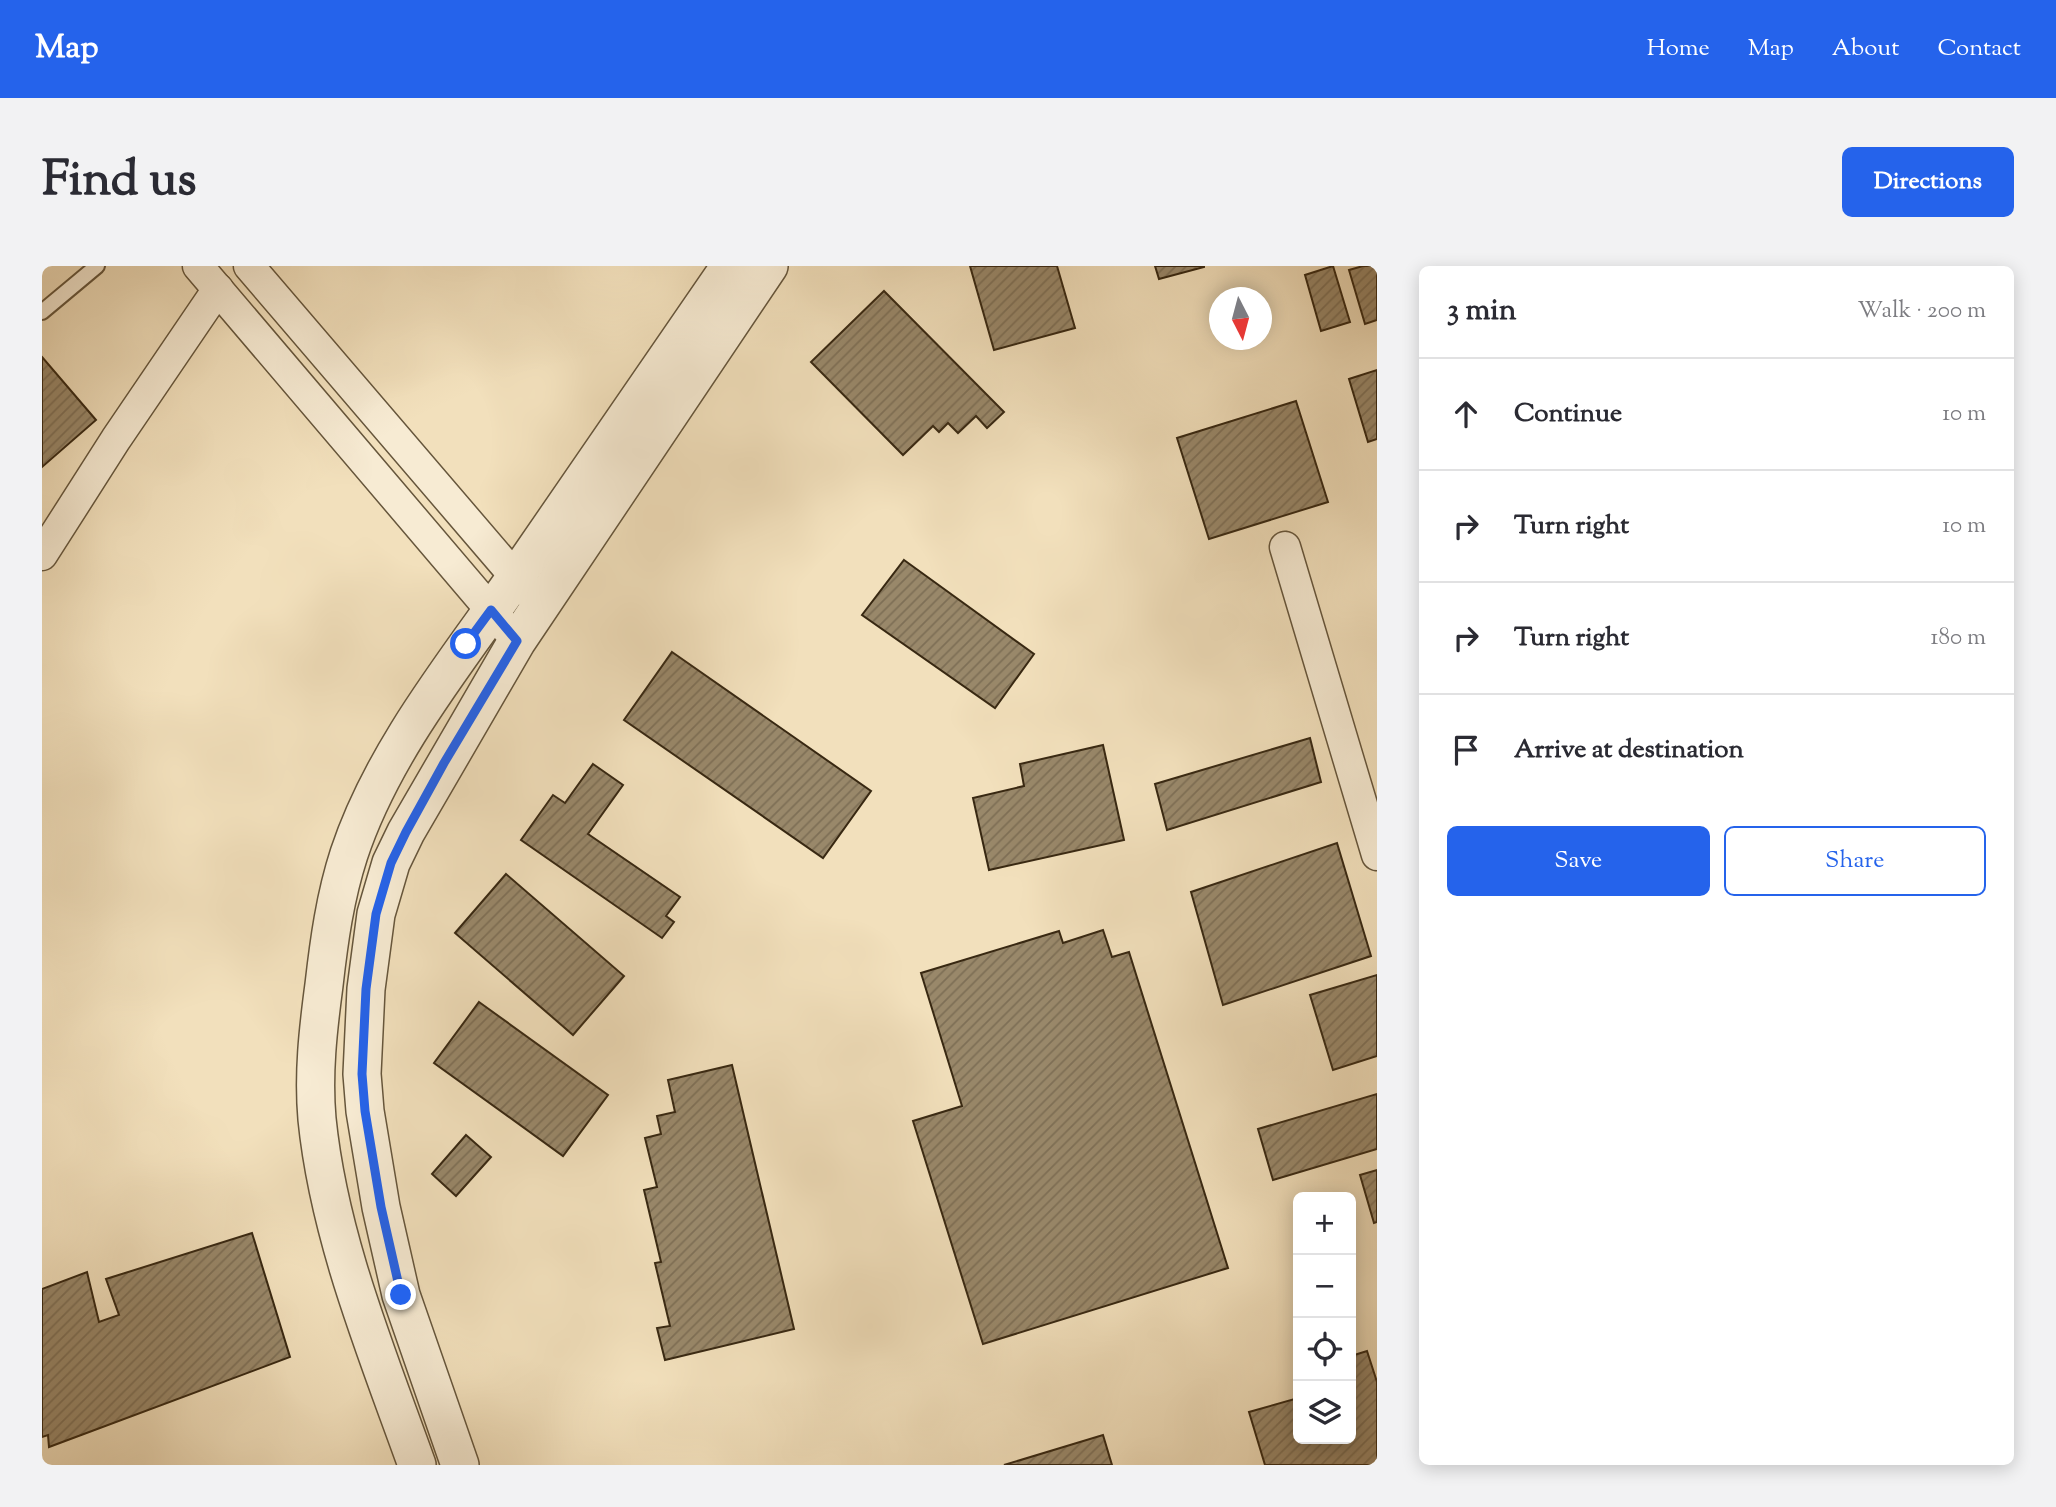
<!DOCTYPE html>
<html lang="en">
<head>
<meta charset="utf-8">
<style>
  body { margin:0; font-family:"Sorts Mill Goudy",serif; background:#f2f2f3; color:#2b2b33 }
  .controls { position:absolute; right:21px; bottom:21px; display:grid; overflow:hidden; border-radius:10px; box-shadow:0 4px 18px #0003 }
  .controls button { width:63px; height:63px; display:grid; place-items:center; padding:0; border:0; border-bottom:2px solid #e1e1e2; background:#fff; color:#2b2b33; font:35px sans-serif }
  .compass { position:absolute; left:1167px; top:21px; width:63px; height:63px; border-radius:50%; background:#fff; box-shadow:0 4px 18px #0003; rotate:174deg }
  .stop { position:absolute; width:21px; height:21px; margin:-16px; border:5px solid #2563eb; border-radius:50%; background:#fff }
  .stop.end { background:#2563eb; border-color:#fff; box-shadow:0 2px 7px #0008 }
  .list { margin:0; padding:0; list-style:none }
  h2 { display:flex; justify-content:space-between; align-items:center; height:91px; margin:0; padding:0 28px; font-size:30px }
  h2 small { font-size:23px; font-weight:400; color:#7c7c81 }
  .list li { display:grid; grid-template-columns:46px 1fr auto; gap:21px; align-items:center; box-sizing:border-box; height:112px; padding:0 28px; border-top:2px solid #e1e1e2 }
  .list b { display:block; font-size:26px; white-space:nowrap }
  .list em { font-size:23px; font-style:normal; color:#7c7c81 }
  .actions { display:flex; gap:14px; padding:21px 28px }
  .actions a { flex:1; padding:16px 0; border:2px solid #2563eb; border-radius:10px; text-align:center; font-size:24px; color:#2563eb }
  .actions .main { background:#2563eb; color:#fff }
  .icon { flex:none; width:38px; height:38px; fill:none; stroke:currentColor; stroke-width:2; stroke-linecap:round; stroke-linejoin:round }
  .map { position:relative; flex:none; width:1335px; height:1199px; overflow:hidden; border-radius:10px }
  header { display:flex; align-items:center; gap:42px; box-sizing:border-box; height:98px; padding:0 35px; background:#2563eb; color:#fff }
  header strong { font-size:33px }
  nav { display:flex; gap:38px; margin-inline-start:auto; font-size:24px }
  .intro { display:flex; align-items:center; justify-content:space-between; box-sizing:border-box; height:168px; padding:0 42px }
  h1 { margin:0; font-size:49px }
  .button { padding:18px 32px; border-radius:10px; background:#2563eb; color:#fff; font-size:24px; font-weight:700 }
  main { display:flex; gap:42px; padding:0 42px }
  aside { flex:1; background:#fff; border-radius:10px; box-shadow:0 4px 18px #0003 }
  .map>svg:first-child { display:block }
</style>
</head>
<body>
<header>
<strong>Map</strong>
<nav><a>Home</a><a>Map</a><a>About</a><a>Contact</a></nav>
</header>
<div class="intro"><h1>Find us</h1><a class="button">Directions</a></div>
<main>
<div class="map">
<svg width="1335" height="1199" viewBox="0 0 1335 1199">
  <defs>
    <pattern id="building-hatch" width="6" height="6" patternUnits="userSpaceOnUse" patternTransform="scale(1.75)"><rect width="6" height="6" fill="#99886a"/><path d="M-1 1l2-2M0 6l6-6M5 7l2-2" fill="none" stroke="#7e6f56"/></pattern>
  </defs>
  <rect width="100%" height="100%" fill="#f2e0bc"/>
  <filter id="stains"><feTurbulence type="fractalNoise" baseFrequency=".00286" numOctaves="4"/><feColorMatrix values="0 0 0 0 .2 0 0 0 0 .09 0 0 0 0 .02 0 0 0 .5 -.17"/></filter>
  <radialGradient id="worn" r=".72"><stop offset=".6" stop-color="#630" stop-opacity="0"/><stop offset="1" stop-color="#630" stop-opacity=".3"/></radialGradient>
  <g fill="url(#building-hatch)" stroke="#382812" stroke-width="2">
    <polygon points="928,0 1015,0 1033,62 952,84"/>
    <polygon points="1113,0 1162,0 1162,1 1117,13"/>
    <polygon points="1291,0 1308,56 1279,65 1263,9"/>
    <polygon points="1321,0 1335,0 1335,54 1323,58 1307,4"/>
    <polygon points="842,25 962,146 945,162 934,150 916,167 906,157 897,166 891,160 861,189 769,96"/>
    <polygon points="0,91 54,154 0,201"/>
    <polygon points="1335,104 1335,173 1326,176 1307,113"/>
    <polygon points="1254,135 1286,236 1167,273 1135,172"/>
    <polygon points="862,294 992,388 953,442 820,349"/>
    <polygon points="630,386 829,525 781,592 582,454"/>
    <polygon points="1268,472 1279,516 1125,564 1113,518"/>
    <polygon points="1061,479 1082,574 947,604 931,532 982,520 978,498"/>
    <polygon points="551,498 581,519 546,568 638,631 624,650 632,656 620,672 479,574 511,529 523,537"/>
    <polygon points="1295,577 1329,690 1181,739 1149,626"/>
    <polygon points="464,608 582,710 531,769 413,667"/>
    <polygon points="1061,664 1070,691 1087,686 1186,1002 941,1078 871,855 920,840 879,707 1017,665 1021,677"/>
    <polygon points="1335,709 1335,790 1291,804 1268,729"/>
    <polygon points="437,736 566,829 521,890 392,797"/>
    <polygon points="690,799 752,1063 623,1094 615,1062 628,1060 613,997 619,996 602,924 615,921 603,872 619,868 615,850 633,846 626,814"/>
    <polygon points="1335,828 1335,883 1231,914 1216,863"/>
    <polygon points="424,869 449,891 414,930 390,908"/>
    <polygon points="1335,904 1335,956 1332,957 1318,909"/>
    <polygon points="210,967 248,1091 7,1181 6,1169 0,1171 0,1023 45,1006 57,1056 77,1049 64,1013"/>
    <polygon points="1325,1085 1335,1116 1335,1199 1223,1199 1207,1146 1256,1132 1256,1173 1309,1173 1309,1090"/>
    <polygon points="1061,1169 1070,1199 962,1199"/>
  </g>
  <g fill="none" stroke-linecap="round" stroke-linejoin="round">
    <defs>
      <polyline id="service" points="0,46 55,0"/>
      <g id="minor">
        <polyline points="156,0 464,362"/>
        <polyline points="207,0 487,327"/>
        <polyline points="1243,281 1335,589"/>
        <polyline points="0,289 74,173 176,23"/>
      </g>
      <g id="tertiary">
        <path d="M 375,1199 C 335,1087 287,972 275,853 C 271,808 276,764 282,719 C 287,675 293,631 307,588 C 342,482 420,389 483,298 C 551,198 620,99 688,0"/>
        <polyline points="418,1199 359,1029 339,941 323,845 320,808 324,723 334,648 349,597 364,566 475,375 727,0"/>
      </g>
    </defs>
    <use href="#service" stroke="#66563c" stroke-width="18"/>
    <use href="#minor" stroke="#66563c" stroke-width="33"/>
    <use href="#tertiary" stroke="#66563c" stroke-width="40"/>
    <use href="#service" stroke="#f7ebd3" stroke-width="14"/>
    <use href="#minor" stroke="#f7ebd3" stroke-width="30"/>
    <use href="#tertiary" stroke="#f7ebd3" stroke-width="37"/>
  </g>
  <g fill="none" stroke-linecap="round" stroke-linejoin="round">
    <polyline stroke="#2563eb" stroke-width="9" points="359,1029 339,941 323,845 320,808 324,723 334,648 349,597 364,566 402,497 475,375 449,344 424,378"/>
  </g>
  <rect width="100%" height="100%" filter="url(#stains)"/>
  <rect width="100%" height="100%" fill="url(#worn)"/>
</svg>
<div class="controls">
<button>+</button>
<button>−</button>
<button><svg class="icon" aria-label="locate" viewBox="0 0 24 24"><circle cx="12" cy="12" r="6"/><path d="M12 2v4M12 18v4M2 12h4M18 12h4"/></svg></button>
<button><svg class="icon" aria-label="layers" viewBox="0 0 24 24"><path d="M12 4l9 5-9 5-9-5zM3 14l9 5 9-5"/></svg></button>
</div>
<svg class="compass" viewBox="-18 -18 36 36"><path d="M0-13l5 13h-10z" fill="#e53935"/><path d="M0 13l5-13h-10z" fill="#7c7c81"/></svg>
<div class="stop" style="left:424px;top:378px"></div>
<div class="stop end" style="left:359px;top:1029px"></div>
</div>
<aside>
<h2>3 min<small>Walk · 200 m</small></h2>
<ul class="list">
<li><svg class="icon" aria-label="ahead" viewBox="0 0 24 24"><path d="M12 20V5M6 11l6-6 6 6"/></svg><div><b>Continue</b></div><em>10 m</em></li>
<li><svg class="icon" aria-label="right" viewBox="0 0 24 24"><path d="M7 20v-9h11M14 6l5 5-5 5"/></svg><div><b>Turn right</b></div><em>10 m</em></li>
<li><svg class="icon" aria-label="right" viewBox="0 0 24 24"><path d="M7 20v-9h11M14 6l5 5-5 5"/></svg><div><b>Turn right</b></div><em>180 m</em></li>
<li><svg class="icon" aria-label="arrive" viewBox="0 0 24 24"><path d="M6 21V4h12l-3 4 3 4H6"/></svg><div><b>Arrive at destination</b></div></li>
</ul>
<div class="actions"><a class="main">Save</a><a>Share</a></div>
</aside>
</main>
</body>
</html>
